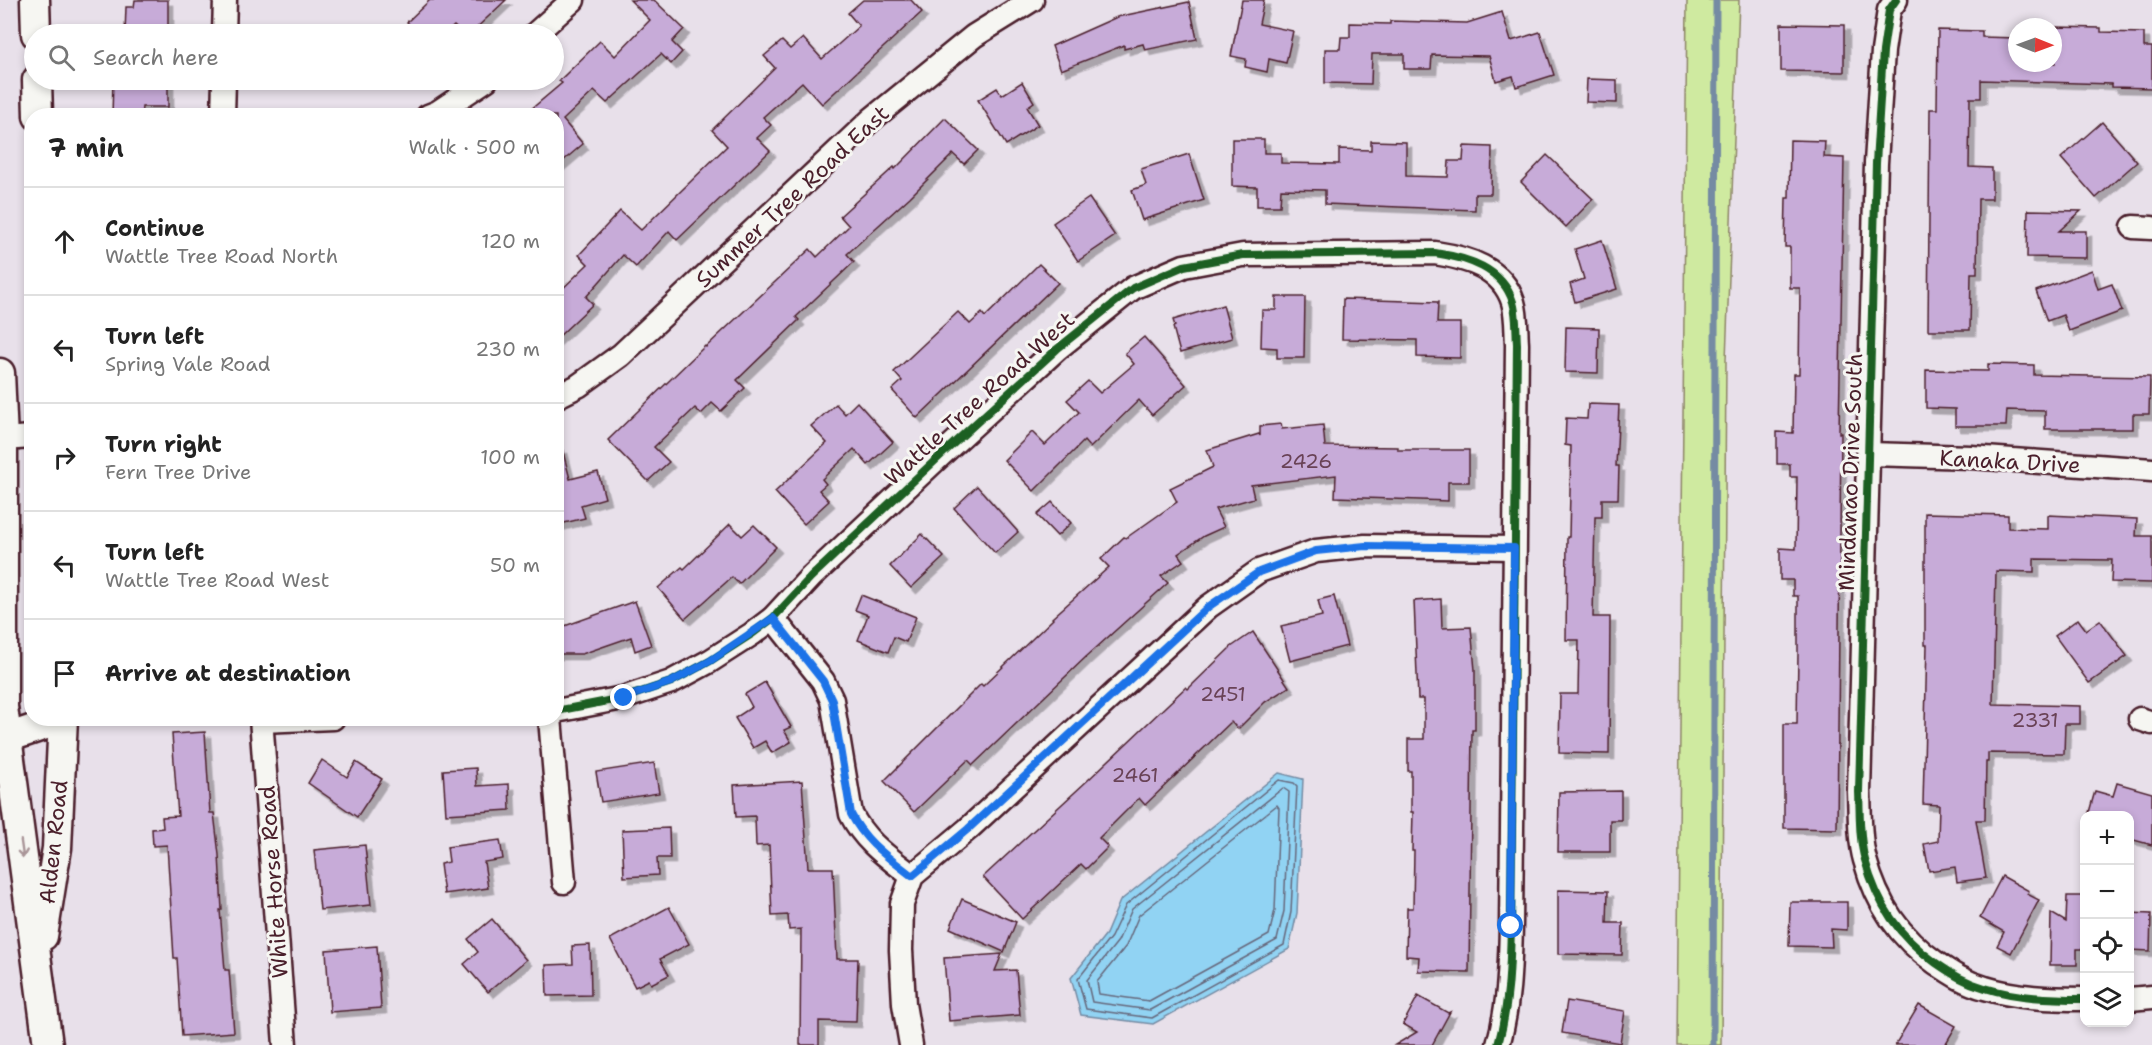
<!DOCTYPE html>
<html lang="en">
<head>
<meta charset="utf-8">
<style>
  body { margin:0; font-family:"Shantell Sans",sans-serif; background:#f6f6f6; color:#222 }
  .controls { position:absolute; right:18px; bottom:18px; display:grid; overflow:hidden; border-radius:12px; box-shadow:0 3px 9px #0003 }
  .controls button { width:54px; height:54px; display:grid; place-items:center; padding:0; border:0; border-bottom:2px solid #e0e0e0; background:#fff; color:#222; font:30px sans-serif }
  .compass { position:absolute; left:2008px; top:18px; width:54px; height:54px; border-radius:50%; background:#fff; box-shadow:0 3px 9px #0003; rotate:91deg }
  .stop { position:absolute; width:18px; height:18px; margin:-14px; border:4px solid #1a73e8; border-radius:50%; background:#fff }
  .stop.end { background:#1a73e8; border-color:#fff; box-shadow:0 2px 6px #0008 }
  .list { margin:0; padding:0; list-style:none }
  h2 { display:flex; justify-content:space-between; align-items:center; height:78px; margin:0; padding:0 24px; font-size:26px }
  h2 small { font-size:20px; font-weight:400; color:#767676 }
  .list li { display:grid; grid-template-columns:39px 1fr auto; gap:18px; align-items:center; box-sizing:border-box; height:108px; padding:0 24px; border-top:2px solid #e0e0e0 }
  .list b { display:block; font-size:22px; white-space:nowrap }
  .list p { margin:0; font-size:20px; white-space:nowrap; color:#767676 }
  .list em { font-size:20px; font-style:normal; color:#767676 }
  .icon { flex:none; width:33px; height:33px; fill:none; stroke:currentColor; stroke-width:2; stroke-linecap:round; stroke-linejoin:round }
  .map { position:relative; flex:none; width:2152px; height:1045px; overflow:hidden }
  .search { position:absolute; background:#fff; box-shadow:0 3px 9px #0003; left:24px; top:24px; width:540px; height:66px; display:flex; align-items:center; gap:15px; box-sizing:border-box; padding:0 21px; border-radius:33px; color:#767676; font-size:22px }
  .panel { position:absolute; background:#fff; box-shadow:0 3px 9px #0003; left:24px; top:108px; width:540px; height:618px; border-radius:24px }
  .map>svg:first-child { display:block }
</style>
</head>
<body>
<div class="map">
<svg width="2152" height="1045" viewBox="0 0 2152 1045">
  <defs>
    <filter id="shadow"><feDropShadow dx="5.5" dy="5.5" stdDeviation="0" flood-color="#0004"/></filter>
  </defs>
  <rect width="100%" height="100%" fill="#e8e0ea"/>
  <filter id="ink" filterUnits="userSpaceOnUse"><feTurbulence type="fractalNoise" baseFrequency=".0167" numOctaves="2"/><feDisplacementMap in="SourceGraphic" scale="12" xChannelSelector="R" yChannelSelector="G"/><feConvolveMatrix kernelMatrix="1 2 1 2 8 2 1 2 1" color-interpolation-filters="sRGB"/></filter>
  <g filter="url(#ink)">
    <polygon fill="#cfeaa0" stroke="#8c8466" stroke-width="1.5" points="1687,0 1739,0 1726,360 1721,1045 1677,1045"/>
    <polygon fill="#91d3f3" stroke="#758ba3" stroke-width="1.5" points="1279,773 1303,779 1297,913 1289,949 1153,1024 1081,1015 1071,978 1106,934 1120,901"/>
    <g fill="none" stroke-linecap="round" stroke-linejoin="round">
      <g stroke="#66677b" stroke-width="1.5">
        <polygon points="1279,780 1294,783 1297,786 1291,912 1284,945 1152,1018 1086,1009 1078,979 1111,937 1126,905"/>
        <polygon points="1283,788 1289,792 1284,911 1277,940 1150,1010 1092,1002 1087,980 1118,941 1132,909"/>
        <polygon points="1277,805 1279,808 1275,910 1269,935 1149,1001 1099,994 1097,982 1126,946 1139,915"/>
      </g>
      <polyline stroke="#758ba3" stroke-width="7" points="1713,1045 1716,0"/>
    </g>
    <g fill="#c7abd8" stroke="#4a1f2b" stroke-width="1.5" filter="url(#shadow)">
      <polygon points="135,0 168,0 168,34 125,34 126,7 134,7"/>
      <polygon points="430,0 506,0 470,34 463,34 454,26 445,34 419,34 407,22"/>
      <polygon points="630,0 654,0 684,29 672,42 682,52 671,64 661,54 607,103 594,91 563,120 583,144 556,167 556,116 523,116 562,83 559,81 600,41 615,56 650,20"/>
      <polygon points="863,0 911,0 922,12 822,104 802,82 763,117 771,125 757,138 770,151 677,240 669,231 636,267 623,255 586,297 593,304 556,339 556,295 588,264 579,255 620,211 641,230 727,146 712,130 775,68 764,56 782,41 790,49 803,38 822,59 859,26 848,13"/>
      <polygon points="1242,0 1264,0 1259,24 1293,31 1286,63 1269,59 1267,72 1245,67 1246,59 1231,56"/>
      <polygon points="1189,2 1197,39 1145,50 1143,44 1124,49 1124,45 1061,70 1052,46 1117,17"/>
      <polygon points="1502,12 1511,41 1540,32 1554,75 1516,87 1513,76 1496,81 1489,56 1432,55 1431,69 1404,69 1404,54 1372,54 1371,84 1325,83 1325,49 1340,49 1341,37 1350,37 1350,23 1390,24 1390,21 1467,23"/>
      <polygon points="1781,24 1844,25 1844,72 1781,71"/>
      <polygon points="2056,27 2101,28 2101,32 2144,33 2144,47 2152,47 2152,88 2112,87 2112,84 1981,80 1981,98 1970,98 1969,167 1992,168 1992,199 1978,199 1977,273 1971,273 1970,330 1928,330 1930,109 1937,109 1938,30 1982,31 1982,37 2017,38 2017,63 2055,63"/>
      <polygon points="1587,79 1617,80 1617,103 1586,102"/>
      <polygon points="113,80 168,80 168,107 142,107 141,116 112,116"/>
      <polygon points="1022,82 1034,102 1027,107 1038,125 1006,145 978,100 997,88 1002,95"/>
      <polygon points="945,118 978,150 964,164 953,154 910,197 847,254 854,262 796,317 799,320 737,380 745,388 721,411 712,403 701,414 695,408 654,447 669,462 648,481 608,440 705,346 706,347 810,249 817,257 849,226 840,216 894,167 895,169"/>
      <polygon points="2102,122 2137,162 2096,198 2061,158"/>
      <polygon points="1232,139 1264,139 1264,153 1281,153 1281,163 1339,164 1339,149 1371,150 1371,141 1406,142 1406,176 1448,177 1449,161 1463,161 1464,146 1492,147 1491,194 1475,194 1475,210 1448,209 1325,204 1325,190 1281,189 1280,206 1257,206 1257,187 1232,186"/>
      <polygon points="1790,140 1825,141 1824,157 1844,158 1840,375 1839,433 1841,433 1837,829 1784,828 1784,724 1797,724 1798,653 1798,596 1793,596 1793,580 1780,580 1780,548 1796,549 1797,477 1790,477 1790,464 1777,464 1777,432 1793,433 1794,374 1799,374 1800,288 1790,288 1790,247 1785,247 1786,198 1789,198"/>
      <polygon points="1189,154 1204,200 1142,220 1132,190 1146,185 1141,169"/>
      <polygon points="1547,155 1593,199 1566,227 1521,182"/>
      <polygon points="1089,198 1115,236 1078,261 1053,223"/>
      <polygon points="2028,210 2081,211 2059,231 2086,231 2086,258 2027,257"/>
      <polygon points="1602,240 1617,289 1575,302 1570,284 1584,279 1575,249"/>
      <polygon points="1039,264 1058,283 917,418 892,390 902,381 894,372 958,312 970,324 982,313 985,317"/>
      <polygon points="2092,270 2098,289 2112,284 2122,311 2069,331 2063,315 2047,321 2036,291"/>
      <polygon points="1276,297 1305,297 1304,358 1277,358 1277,348 1261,347 1262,310 1276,310"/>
      <polygon points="1343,299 1438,302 1437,323 1460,323 1460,358 1417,357 1417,340 1342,339"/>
      <polygon points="1223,305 1232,338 1180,353 1173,327 1175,326 1173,320"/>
      <polygon points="1566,327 1599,328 1598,373 1565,372"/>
      <polygon points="1144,337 1186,385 1152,415 1139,400 1090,448 1084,441 1034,491 1004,460 1032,432 1045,445 1079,412 1067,400 1088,381 1100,393 1134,364 1125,353"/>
      <polygon points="1988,364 2034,365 2034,375 2150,377 2149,414 2133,414 2133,429 2045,429 2045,411 2007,410 2006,426 1955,426 1955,409 1926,408 1926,370 1988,371"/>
      <polygon points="857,402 893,442 868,465 854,449 822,479 826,484 819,490 829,501 804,524 775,492 827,443 811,426 836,404 845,414"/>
      <polygon points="1588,404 1619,405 1616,466 1619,466 1618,499 1602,499 1602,517 1595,517 1593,617 1610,617 1609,754 1559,753 1560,694 1578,694 1579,640 1566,640 1567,537 1569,537 1571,446 1565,445 1566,418 1587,419"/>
      <polygon points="1281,424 1282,429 1323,425 1325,446 1398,447 1398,450 1469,450 1469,482 1448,482 1448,501 1335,497 1336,475 1251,485 1254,498 1215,509 1224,527 1204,536 1178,554 1183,561 1161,576 1168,583 1086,657 973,765 968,760 914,812 884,781 981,684 983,686 1053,619 1052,618 1109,567 1101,559 1124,537 1126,538 1177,502 1170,488 1213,467 1207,450 1259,434 1260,436 1260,426"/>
      <polygon points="562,448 570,479 598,472 605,498 581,505 585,518 556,525 556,449"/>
      <polygon points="977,486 1018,532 995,553 954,508"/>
      <polygon points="1052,502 1071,523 1057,536 1037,515"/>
      <polygon points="1925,513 2008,515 2008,528 2048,529 2048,515 2137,519 2136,536 2152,536 2152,583 2111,582 2112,560 2034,559 2034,572 1996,571 1993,704 2080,706 2080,724 2065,724 2064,754 1988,753 1988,762 1986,762 1985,820 1976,820 1986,878 1957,882 1955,867 1929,871 1924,844 1938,841 1939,805 1923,804 1927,645 1925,645"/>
      <polygon points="730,524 742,536 754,525 776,547 739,584 732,577 685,619 658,588 682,567 684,569"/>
      <polygon points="922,534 944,557 911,588 890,566"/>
      <polygon points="861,595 916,617 906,642 894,637 888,652 858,640 868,615 855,610"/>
      <polygon points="1334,596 1347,646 1290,661 1281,626 1322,616 1318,600"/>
      <polygon points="1441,599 1442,628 1471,627 1475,670 1475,730 1472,730 1469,972 1418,971 1419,957 1406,956 1407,908 1413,908 1414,851 1412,851 1413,812 1411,812 1411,771 1408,771 1408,739 1424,739 1424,699 1418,699 1414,601"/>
      <polygon points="635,601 651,645 635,651 631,637 582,654 556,654 556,629"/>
      <polygon points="2078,619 2086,630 2100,620 2127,656 2089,683 2055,636"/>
      <polygon points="1253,632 1289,687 1265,702 1238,729 1231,722 1145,805 1139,798 1099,838 1108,847 1086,869 1081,864 1022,919 983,877 1087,781 1186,687 1188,689 1231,647"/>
      <polygon points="765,682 791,727 784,730 791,742 772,753 765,741 753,748 735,718 752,707 745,694"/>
      <polygon points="205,732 210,813 214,813 219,855 222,910 220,910 225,970 229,970 234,1032 182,1036 177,958 174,958 167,845 153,846 152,829 163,828 162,817 178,816 172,734"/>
      <polygon points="322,760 347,777 356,762 382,779 357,817 308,783"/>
      <polygon points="654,763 659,793 601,802 596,772"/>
      <polygon points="476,768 477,786 509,784 510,810 446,814 443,770"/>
      <polygon points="802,781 808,868 833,868 837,959 858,959 856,1022 819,1021 819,1045 800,1045 801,929 789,930 788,915 772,916 769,845 756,846 755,816 736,817 734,785"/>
      <polygon points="2117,783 2152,793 2152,845 2130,839 2130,816 2088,816 2095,791 2113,796"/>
      <polygon points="1621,791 1621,820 1610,820 1610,852 1558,852 1559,792"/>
      <polygon points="669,828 670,858 657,858 658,875 624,877 622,830"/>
      <polygon points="500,840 503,859 484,862 488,888 444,894 440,864 449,862 447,847"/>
      <polygon points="365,845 371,905 320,910 314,850"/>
      <polygon points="2002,876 2029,891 2027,894 2039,900 2011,953 1997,946 2004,932 1980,918"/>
      <polygon points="1558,890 1608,891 1607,923 1623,923 1622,955 1558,954"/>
      <polygon points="2067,896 2085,896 2085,949 2077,949 2077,965 2050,965 2051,913 2066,922"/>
      <polygon points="962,899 1016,922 1004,952 950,928"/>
      <polygon points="1790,902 1847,902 1847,930 1831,929 1832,947 1789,946"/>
      <polygon points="669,907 689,944 660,959 669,975 651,984 649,980 635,987 610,939"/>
      <polygon points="2130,913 2151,914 2150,951 2130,950"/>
      <polygon points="492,919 526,960 488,992 464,964 478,952 468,939"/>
      <polygon points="590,945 591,995 547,996 546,965 573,964 572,946"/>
      <polygon points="377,946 381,1008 330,1012 326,950"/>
      <polygon points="1002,954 995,971 1016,970 1020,1015 949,1021 944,958"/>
      <polygon points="1418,996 1448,1013 1450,1012 1432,1045 1395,1045 1417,1032 1403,1024"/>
      <polygon points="1567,1001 1625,1011 1620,1043 1562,1033"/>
      <polygon points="1919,1005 1956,1026 1945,1045 1895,1045"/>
    </g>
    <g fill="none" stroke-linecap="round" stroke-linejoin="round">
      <defs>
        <g id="minor">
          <path d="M 1896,0 L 1889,10 L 1883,51 L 1876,163 L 1859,792 C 1860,814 1859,839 1865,860 C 1877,904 1899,937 1936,963 C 1952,974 1966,983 1985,988 C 2017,998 2051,999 2084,999"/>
          <polyline points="224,34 225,0"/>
          <polyline points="535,34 573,0"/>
          <polyline points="223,116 224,80"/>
          <polyline points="428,116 438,112 486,80"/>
          <polyline points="2133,227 2152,228"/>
          <polyline points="556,397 578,386 621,355 872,119 974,36 1032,0"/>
          <polyline points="3,439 32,437"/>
          <polyline points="1869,454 1971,457 2152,470"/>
          <path d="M 773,618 L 823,681 L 832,700 L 851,814 C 865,842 888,857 912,876"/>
          <path d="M 556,711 L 623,698 L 671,682 L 710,661 L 752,634 L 773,618 L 811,577 L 941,455 L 1057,349 L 1133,288 L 1184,266 L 1243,255 L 1435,253 C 1468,258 1502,268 1513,302 C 1517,315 1516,331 1517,344 L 1511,926 C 1510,967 1509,1006 1498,1045"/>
          <polyline points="261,718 285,1045"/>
          <polyline points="550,718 564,882"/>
          <polyline points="2140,719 2152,723"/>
          <polyline points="261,721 333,718"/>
          <polyline points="2130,999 2152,997"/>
          <polyline points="911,1045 904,1004 901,950 902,904 912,876 968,829 1208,607 1259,571 1316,551 1365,546 1514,548"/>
        </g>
        <g id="tertiary">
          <polyline points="35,0 36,34"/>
          <polyline points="37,80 38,116"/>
          <polyline points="0,373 3,439 3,707 48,1045"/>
          <polyline points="0,738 7,738 63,719"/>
          <polyline points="43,936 57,848 63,718"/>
        </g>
      </defs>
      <use href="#minor" stroke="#4a1f2b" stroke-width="27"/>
      <use href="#tertiary" stroke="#4a1f2b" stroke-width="33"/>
      <use href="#minor" stroke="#f6f6f2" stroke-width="22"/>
      <use href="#tertiary" stroke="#f6f6f2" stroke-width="28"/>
      <defs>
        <g id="cycleway">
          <path d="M 1896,0 L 1889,10 L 1883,51 L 1876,163 L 1859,792 C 1860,814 1859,839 1865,860 C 1877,904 1899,937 1936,963 C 1952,974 1966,983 1985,988 C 2017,998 2051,999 2084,999"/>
          <path d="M 556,711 L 623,698 L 671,682 L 710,661 L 752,634 L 773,618 L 811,577 L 941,455 L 1057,349 L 1133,288 L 1184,266 L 1243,255 L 1435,253 C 1468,258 1502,268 1513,302 C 1517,315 1516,331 1517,344 L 1511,926 C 1510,967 1509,1006 1498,1045"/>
        </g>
      </defs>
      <use href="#cycleway" stroke="#f6f6f2" stroke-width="11"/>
      <use href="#cycleway" stroke="#1b5e20" stroke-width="8"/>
    </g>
    <defs><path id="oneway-shaft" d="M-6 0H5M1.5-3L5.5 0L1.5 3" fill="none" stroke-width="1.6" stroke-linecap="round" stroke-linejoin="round" transform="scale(1.5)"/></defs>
    <use stroke="#a99598" href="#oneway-shaft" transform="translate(22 849) rotate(82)"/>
  </g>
  <g fill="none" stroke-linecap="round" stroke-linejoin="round" filter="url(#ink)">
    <path stroke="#1a73e8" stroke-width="8" d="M 624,698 L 671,682 L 710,661 L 773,618 L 823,681 L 832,700 L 851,814 C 865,842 888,857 912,876 L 968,829 L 1208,607 L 1259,572 L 1316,551 L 1365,546 L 1514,548 L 1511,926"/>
  </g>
  <g text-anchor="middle" stroke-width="6" stroke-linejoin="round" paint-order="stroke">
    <g font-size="20" fill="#694256">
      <text x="1306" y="468">2426</text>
      <text x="1223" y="701">2451</text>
      <text x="2035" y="727">2331</text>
      <text x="1135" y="782">2461</text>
    </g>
    <g font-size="22" fill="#4a1f2b" stroke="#f6f6f2">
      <text transform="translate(792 196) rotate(-43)" y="8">Summer Tree Road East</text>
      <text transform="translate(979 398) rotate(-42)" y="8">Wattle Tree Road West</text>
      <text transform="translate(2010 461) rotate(3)" y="8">Kanaka Drive</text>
      <text transform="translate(1850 472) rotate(-88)" y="8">Mindanao Drive South</text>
      <text transform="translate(53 842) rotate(-84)" y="8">Alden Road</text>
      <text transform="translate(273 882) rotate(-94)" y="8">White Horse Road</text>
    </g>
  </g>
</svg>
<div class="controls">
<button>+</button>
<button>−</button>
<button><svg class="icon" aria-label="locate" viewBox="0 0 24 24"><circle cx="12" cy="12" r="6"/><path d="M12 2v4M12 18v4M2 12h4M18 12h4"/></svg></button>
<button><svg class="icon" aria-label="layers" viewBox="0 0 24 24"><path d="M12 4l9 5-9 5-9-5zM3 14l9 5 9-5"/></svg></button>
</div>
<svg class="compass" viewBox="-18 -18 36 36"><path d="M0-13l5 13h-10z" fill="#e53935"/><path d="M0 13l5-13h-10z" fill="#767676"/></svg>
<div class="stop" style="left:1511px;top:926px"></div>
<div class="stop end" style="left:624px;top:698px"></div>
<div class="search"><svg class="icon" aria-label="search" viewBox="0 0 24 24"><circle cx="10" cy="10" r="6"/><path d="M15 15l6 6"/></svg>Search here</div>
<section class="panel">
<h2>7 min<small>Walk · 500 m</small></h2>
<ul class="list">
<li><svg class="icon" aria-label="ahead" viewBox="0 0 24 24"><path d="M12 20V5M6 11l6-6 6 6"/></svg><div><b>Continue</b><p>Wattle Tree Road North</p></div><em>120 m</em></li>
<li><svg class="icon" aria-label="left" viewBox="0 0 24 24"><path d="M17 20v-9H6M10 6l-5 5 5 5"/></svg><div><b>Turn left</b><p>Spring Vale Road</p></div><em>230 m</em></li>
<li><svg class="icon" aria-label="right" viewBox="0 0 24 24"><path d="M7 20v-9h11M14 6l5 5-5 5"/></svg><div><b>Turn right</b><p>Fern Tree Drive</p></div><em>100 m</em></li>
<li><svg class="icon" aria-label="left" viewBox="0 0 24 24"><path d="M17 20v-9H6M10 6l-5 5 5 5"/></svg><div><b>Turn left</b><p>Wattle Tree Road West</p></div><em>50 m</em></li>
<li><svg class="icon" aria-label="arrive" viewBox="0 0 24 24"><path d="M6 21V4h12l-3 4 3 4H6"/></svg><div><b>Arrive at destination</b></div></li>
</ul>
</section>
</div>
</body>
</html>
